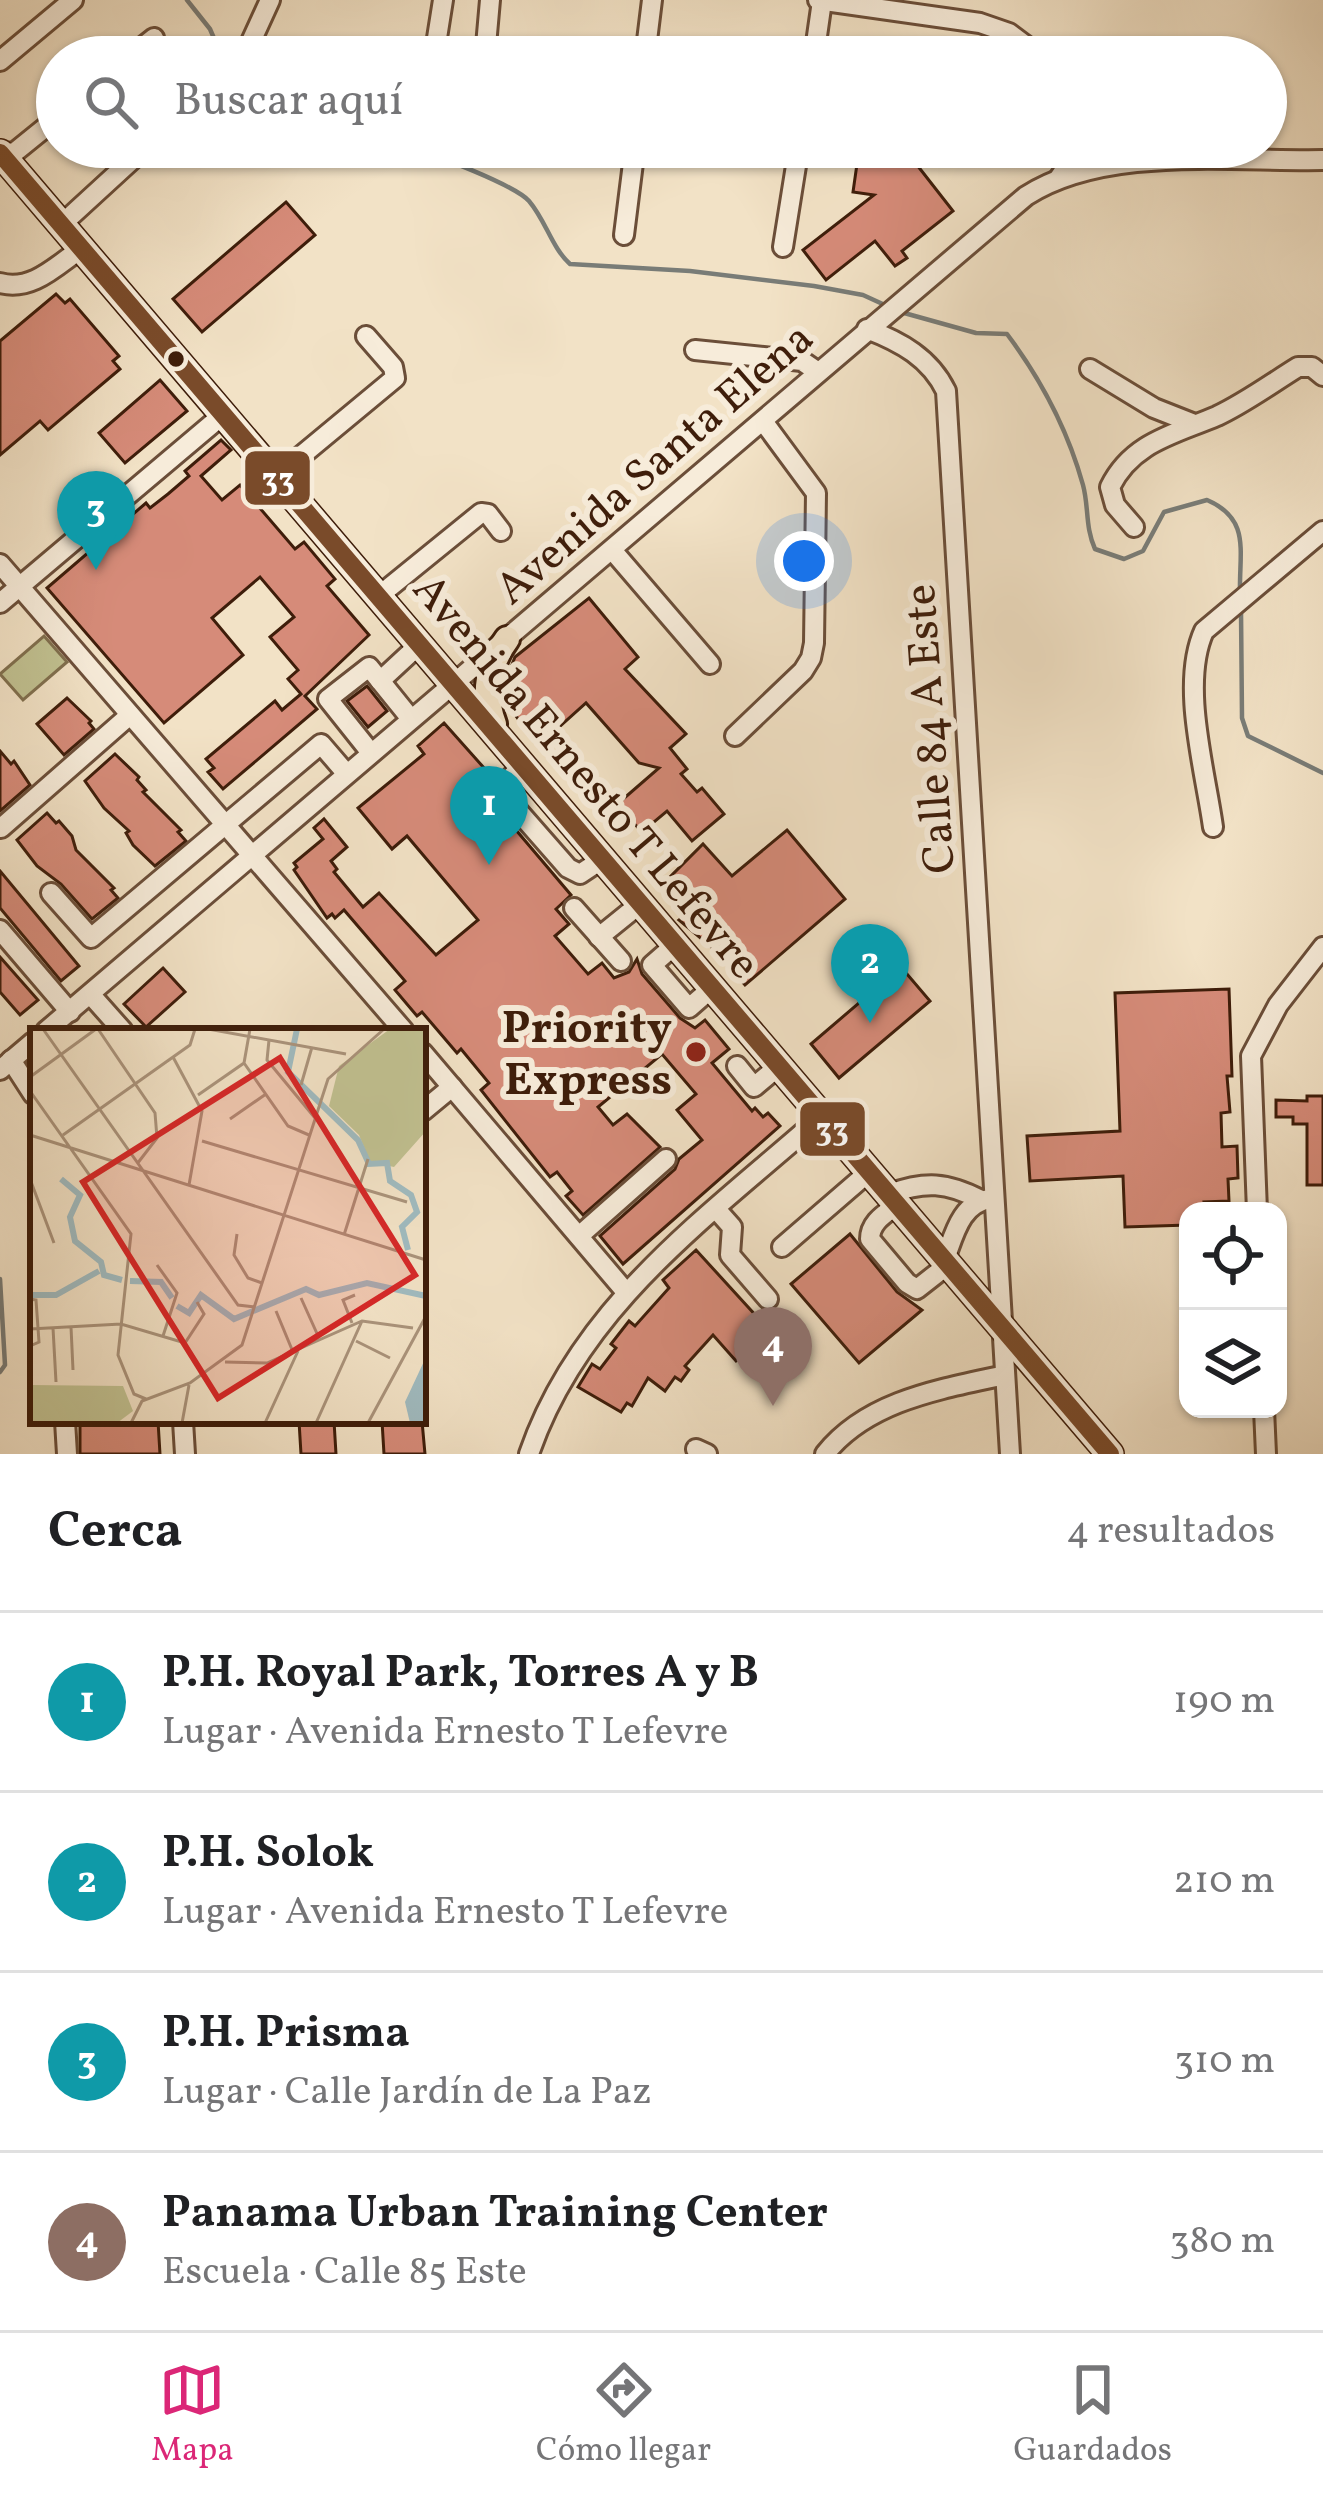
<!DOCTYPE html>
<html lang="es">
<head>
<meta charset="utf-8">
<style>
  body { margin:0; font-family:Vollkorn,serif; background:#f6f6f6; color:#202124 }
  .controls { position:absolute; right:36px; bottom:36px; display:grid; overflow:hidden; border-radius:24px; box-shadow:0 3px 9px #0004 }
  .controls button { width:108px; height:108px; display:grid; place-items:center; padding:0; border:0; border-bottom:3px solid #e0e0e0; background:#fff; color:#202124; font:60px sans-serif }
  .you { position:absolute; left:804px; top:561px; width:42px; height:42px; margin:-30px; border:9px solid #fff; border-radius:50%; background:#1a73e8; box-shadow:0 0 0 18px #1a73e833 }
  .badge { display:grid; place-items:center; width:78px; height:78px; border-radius:50%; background:#db2777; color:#fff; font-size:39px; font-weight:700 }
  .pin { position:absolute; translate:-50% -99px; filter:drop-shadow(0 3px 6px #0008) }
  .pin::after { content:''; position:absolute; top:63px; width:42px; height:36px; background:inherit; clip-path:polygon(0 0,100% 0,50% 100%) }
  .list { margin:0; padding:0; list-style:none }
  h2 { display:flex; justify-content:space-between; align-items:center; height:156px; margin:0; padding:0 48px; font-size:51px }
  h2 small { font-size:39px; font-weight:400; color:#757577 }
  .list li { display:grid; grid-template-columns:78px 1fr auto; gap:36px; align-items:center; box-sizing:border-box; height:180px; padding:0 48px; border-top:3px solid #e0e0e0 }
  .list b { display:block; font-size:45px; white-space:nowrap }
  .list p { margin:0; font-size:39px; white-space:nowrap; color:#757577 }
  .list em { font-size:39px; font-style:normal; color:#757577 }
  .icon { flex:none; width:66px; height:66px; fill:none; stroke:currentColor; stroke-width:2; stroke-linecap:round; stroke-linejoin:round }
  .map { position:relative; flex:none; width:1323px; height:1454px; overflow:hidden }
  .search { position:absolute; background:#fff; box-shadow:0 3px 9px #0004; left:36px; right:36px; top:36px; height:132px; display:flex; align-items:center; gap:30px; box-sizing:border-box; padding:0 42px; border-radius:66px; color:#757577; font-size:45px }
  .sheet { height:876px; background:#fff }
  nav { display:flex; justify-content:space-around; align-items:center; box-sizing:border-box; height:168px; border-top:3px solid #e0e0e0; background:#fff; font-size:33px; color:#757577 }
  nav a { display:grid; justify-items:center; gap:6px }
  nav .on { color:#db2777 }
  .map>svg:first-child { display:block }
</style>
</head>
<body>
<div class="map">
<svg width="1323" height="1454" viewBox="0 0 1323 1454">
  <rect width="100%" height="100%" fill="#f2e2c6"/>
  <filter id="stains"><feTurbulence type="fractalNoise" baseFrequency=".00167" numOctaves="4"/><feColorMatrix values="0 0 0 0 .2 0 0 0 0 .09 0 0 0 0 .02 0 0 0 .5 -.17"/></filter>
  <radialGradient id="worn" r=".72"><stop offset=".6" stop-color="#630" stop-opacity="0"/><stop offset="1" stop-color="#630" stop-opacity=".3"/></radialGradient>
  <polygon fill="#c1c191" stroke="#806f4e" stroke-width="3" points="44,636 67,662 23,700 0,674"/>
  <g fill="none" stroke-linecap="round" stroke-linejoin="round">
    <g stroke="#797c77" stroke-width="4.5">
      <polyline points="187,0 210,29 222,57"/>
      <path d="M 409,147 C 433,154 515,185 529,201 C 546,221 552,248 570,264 L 690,271 L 814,286 L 863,295 L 887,306"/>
      <path d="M 897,311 L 976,333 L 1007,334 C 1040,378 1068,431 1083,485 C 1089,507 1085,527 1095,549 L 1124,559 L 1143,551 L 1164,512 L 1207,500 C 1251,519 1239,551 1240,593"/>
      <polyline points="1241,610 1242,718 1248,736 1323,773"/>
      <polyline points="0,1279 5,1365 0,1372"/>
    </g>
  </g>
  <g fill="#d68b79" stroke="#3e1d0a" stroke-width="3">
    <polygon points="858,157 917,165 953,211 902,251 907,258 895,266 875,241 826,280 803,250 874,195 853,192"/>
    <polygon points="286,202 315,235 202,332 173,299"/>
    <polygon points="56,294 65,303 70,299 119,356 113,361 120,369 48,430 40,421 0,455 0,341"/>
    <polygon points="160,380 187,411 125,463 99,433"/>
    <polygon points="221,440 231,450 201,476 222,500 240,485 295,549 304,542 335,579 327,586 369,635 305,696 317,709 223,789 208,772 214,768 206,759 275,701 282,710 301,694 288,679 298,670 270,637 294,617 260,577 212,618 243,655 164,723 47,588 146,503 150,508 168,494 189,476 185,471"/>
    <polygon points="589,598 638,657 625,669 686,734 670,748 687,769 681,774 697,792 702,788 724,814 692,841 667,811 642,832 629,818 619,827 607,813 659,768 639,763 586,703 538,746 505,701 505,682 515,657"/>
    <polygon points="367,686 387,711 368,727 347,701"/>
    <polygon points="67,698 91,721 89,723 94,729 64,755 37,724"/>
    <polygon points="444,723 493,778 482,790 571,895 556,909 569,924 555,936 588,974 602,963 614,978 629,972 637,959 642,974 680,1018 695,1028 705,1020 729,1049 712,1063 752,1111 755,1108 763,1117 768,1113 780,1126 623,1264 600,1236 675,1169 679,1159 702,1140 677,1110 696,1094 662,1054 598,1107 613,1125 627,1114 660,1147 583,1215 566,1196 572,1191 557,1172 550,1177 481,1090 489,1083 461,1049 457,1053 422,1012 417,1016 395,990 405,981 344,910 335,918 332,914 327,918 294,870 297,867 294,863 323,839 314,828 324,819 347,847 331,861 337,869 334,872 363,907 379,893 436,955 478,920 407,836 392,849 358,808 424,754 418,746"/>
    <polygon points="0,751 11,764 14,761 30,785 0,811"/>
    <polygon points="115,754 139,777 137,780 146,790 143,792 181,830 178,832 186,841 155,866 133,845 126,833 129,831 104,808 85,781"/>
    <polygon points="47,813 56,823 59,821 72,836 76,850 114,888 111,890 118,898 92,919 61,884 37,866 17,840"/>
    <polygon points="787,830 845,899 745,985 715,950 679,920 689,912 666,881 703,844 732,876"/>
    <polygon points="0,871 79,966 61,981 0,908"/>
    <polygon points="0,957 38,1000 20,1015 0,992"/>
    <polygon points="901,967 930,1001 839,1078 811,1044"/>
    <polygon points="163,968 185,992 146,1027 124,1004"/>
    <polygon points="1229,989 1232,1076 1227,1076 1230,1112 1221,1113 1222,1147 1237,1146 1238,1178 1228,1179 1229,1201 1204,1202 1205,1211 1188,1211 1188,1225 1125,1227 1123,1176 1030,1181 1027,1136 1120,1131 1115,993"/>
    <polygon points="1307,1096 1323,1096 1323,1185 1307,1185 1307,1124 1293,1124 1293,1117 1276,1117 1276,1100 1307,1101"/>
    <polygon points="850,1234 897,1292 922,1310 859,1363 791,1284"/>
    <polygon points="696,1250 770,1331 736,1361 713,1335 685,1366 689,1370 681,1381 675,1377 665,1391 648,1378 632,1406 627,1403 621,1412 578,1387 592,1364 600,1369 616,1348 611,1344 629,1321 635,1326 669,1288 663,1280"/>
    <polygon points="80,1421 158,1421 160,1454 80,1454"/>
    <polygon points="299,1421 334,1421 336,1454 301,1454"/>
    <polygon points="382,1421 422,1421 425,1454 384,1454"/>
  </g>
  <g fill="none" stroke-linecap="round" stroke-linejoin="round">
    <defs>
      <g id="minor">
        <polyline points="818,0 980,23 1009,33 1041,57"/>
        <polyline points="130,57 154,38"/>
        <polyline points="244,57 270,0"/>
        <polyline points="434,57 443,0"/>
        <polyline points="485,57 490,0"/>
        <polyline points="645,57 652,0"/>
        <polyline points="814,57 822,1"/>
        <polyline points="0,61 73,0"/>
        <polyline points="7,153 15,152 57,118"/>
        <polyline points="1059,178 1080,147"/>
        <polyline points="62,224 146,147"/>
        <polyline points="624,235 635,147"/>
        <polyline points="783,247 799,147"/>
        <path d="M 0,283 C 32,292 57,265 82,248"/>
        <path d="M 867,329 C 901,342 930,358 946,391 L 1010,1454"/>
        <polyline points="695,350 802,361 818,372"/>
        <polyline points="1090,369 1154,408 1192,423"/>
        <polyline points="278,475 395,378 393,367 366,336"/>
        <path d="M 1134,527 L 1115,505 L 1110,487 C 1132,442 1175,434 1217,416 C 1245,403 1272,383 1298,367 L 1312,367 L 1323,376"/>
        <polyline points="613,551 710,664"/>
        <polyline points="0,564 404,1031"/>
        <polyline points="380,595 481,513 488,514 501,531"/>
        <polyline points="0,603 225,413"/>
        <polyline points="380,681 421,643"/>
        <polyline points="735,736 803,671 811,658 814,643 816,493 763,421"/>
        <polyline points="371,753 328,699 369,667 411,719"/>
        <polyline points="523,764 503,786 504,795 568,868 580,874 604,858"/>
        <path d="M 1213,827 C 1205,769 1180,684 1204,631 L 1323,531"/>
        <polyline points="1,828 130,715"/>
        <polyline points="51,893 91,938 321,744 346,773"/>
        <polyline points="574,908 621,961"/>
        <polyline points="0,930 70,1012"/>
        <polyline points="599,937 641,903"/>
        <polyline points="676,944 652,965 689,1008 713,987"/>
        <polyline points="91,995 123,1031"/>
        <path d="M 46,1031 L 1026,196 C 1105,145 1232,162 1323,160"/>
        <polyline points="423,1053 625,1291"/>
        <polyline points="11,1060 33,1094"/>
        <polyline points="737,1066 754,1087 779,1066"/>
        <polyline points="0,1070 33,1042"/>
        <polyline points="423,1111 452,1087"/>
        <path d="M 889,1194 C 925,1181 947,1182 981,1200"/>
        <path d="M 898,1204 C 885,1214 870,1222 870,1239 L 907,1283 L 917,1289 L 949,1264"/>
        <polyline points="716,1209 732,1227 730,1255 768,1299"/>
        <polyline points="1257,1211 1251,1056 1278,1005 1323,947"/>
        <polyline points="579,1236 666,1159"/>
        <polyline points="782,1247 870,1171"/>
        <path d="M 945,1259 C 954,1235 961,1202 991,1199"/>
        <polyline points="1264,1409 1266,1454"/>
        <polyline points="65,1421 67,1454"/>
        <polyline points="183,1421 185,1454"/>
        <polyline points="696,1449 707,1454"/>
        <path d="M 529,1454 C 580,1305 709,1216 822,1116"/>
        <path d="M 825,1454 C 868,1400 942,1389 1005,1375"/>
      </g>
      <g id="major">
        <polyline points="0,153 1110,1454"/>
        <path d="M 494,724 C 482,693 488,665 507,639"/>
      </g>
    </defs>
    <use href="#minor" stroke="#6b4e39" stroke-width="24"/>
    <use href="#major" stroke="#3e1d0a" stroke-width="30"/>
    <use href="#minor" stroke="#f7ecda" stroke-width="18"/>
    <use href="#major" stroke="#f2e2c6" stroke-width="24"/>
    <defs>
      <polyline id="bus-1" points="0,153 1110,1454"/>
    </defs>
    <use href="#bus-1" stroke="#f7ecda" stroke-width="27"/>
    <use href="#bus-1" stroke="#7a4b2a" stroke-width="18"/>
  </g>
  <circle fill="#3e1d0a" stroke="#f7ecda" stroke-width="4.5" cx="176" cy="359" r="10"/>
  <circle fill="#8f2418" stroke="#f7ecda" stroke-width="4.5" cx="696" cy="1052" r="12"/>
  <g text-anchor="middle" stroke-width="12" stroke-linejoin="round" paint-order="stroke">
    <g font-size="45" fill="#3e1d0a" stroke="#f7ecda">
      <text transform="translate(653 462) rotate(-41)" y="16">Avenida Santa Elena</text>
      <text transform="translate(928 729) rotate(-94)" y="16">Calle 84 A Este</text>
      <text transform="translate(588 775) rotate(50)" y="16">Avenida Ernesto T Lefevre</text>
    </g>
    <g font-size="45" font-weight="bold" fill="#3e1d0a" stroke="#f7ecda" text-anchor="end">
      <text x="672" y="1042">Priority<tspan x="672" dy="52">Express</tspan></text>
    </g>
  </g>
  <g transform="translate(30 1028)">
    <rect width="396" height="396" fill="#f2e2c6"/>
    <path d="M 360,1 L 396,1 L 396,103 L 364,139 L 340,134 L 329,107 L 299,78 L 309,38 ZM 0,357 L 93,358 L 103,383 L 87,395 L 0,395 Z" fill="#c1c191"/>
    <path d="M 396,329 L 396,395 L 380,395 L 375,374 Z" fill="#a0bbc0"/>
    <path fill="none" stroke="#a0bbc0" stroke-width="6" d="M 267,1 L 258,44 L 328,112 L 339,136 L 357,135 L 360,153 L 381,167 L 387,184 L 372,199 L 378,222M 31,151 L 50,167 L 40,189 L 45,213 L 71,234 L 74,247 L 92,252M 100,253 L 131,254 L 142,270M 0,267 L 26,267 L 69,243M 147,278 L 159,285 L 171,267 L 204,291 L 276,261 L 289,267 L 337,255 L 396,268"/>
    <path fill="none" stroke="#aa937b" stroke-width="3" d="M 13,1 L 208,277 L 225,279M 68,1 L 125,85 L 127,110 L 107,136M 178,1 L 316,26M 239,12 L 237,32 L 285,90M 143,29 L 172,83 L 159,157M 214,35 L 258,98 L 279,107M 0,49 L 66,1M 271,57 L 282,19M 0,63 L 101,206 L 88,327 L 104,366 L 116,371M 168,67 L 214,35 L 220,1M 200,91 L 236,66M 0,107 L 396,232M 33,107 L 160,17 L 165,1M 172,113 L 377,174M 0,151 L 24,215M 207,206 L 204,227 L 218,250 L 232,255M 314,207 L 338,131M 127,237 L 147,265 L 133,308M 271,270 L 289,310M 0,271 L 6,272 L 9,314 L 0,318M 246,283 L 263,324M 322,295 L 313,272 L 325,267M 41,299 L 43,342M 23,300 L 26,354M 0,301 L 91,296 L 155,315 L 174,286 L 167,274M 326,313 L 360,330M 195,334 L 237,335 L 332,293 L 383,300M 101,395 L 112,373 L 160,355 L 212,317 L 298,51 L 354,1M 152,395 L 159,357M 235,395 L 268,323M 286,395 L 332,293M 338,395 L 396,288"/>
    <path fill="#d62828" fill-opacity="0.15" stroke="#d62828" stroke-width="6" d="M 250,30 L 385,247 L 188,370 L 53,154 Z"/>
    <rect width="396" height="396" fill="none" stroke="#3e1d0a" stroke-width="6"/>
  </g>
  <g stroke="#f7ecda" stroke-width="4.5">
    <rect x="243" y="449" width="69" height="58" rx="12" fill="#7a4b2a"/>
    <rect x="798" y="1100" width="69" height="58" rx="12" fill="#7a4b2a"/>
  </g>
  <g font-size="33" text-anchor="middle" font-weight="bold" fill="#fff">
    <text x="278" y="490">33</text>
    <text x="832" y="1140">33</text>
  </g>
  <rect width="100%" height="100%" filter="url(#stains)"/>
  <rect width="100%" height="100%" fill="url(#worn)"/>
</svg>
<div class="controls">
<button><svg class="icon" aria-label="locate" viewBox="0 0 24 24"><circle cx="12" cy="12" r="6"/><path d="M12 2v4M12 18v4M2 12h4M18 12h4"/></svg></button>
<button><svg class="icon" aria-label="layers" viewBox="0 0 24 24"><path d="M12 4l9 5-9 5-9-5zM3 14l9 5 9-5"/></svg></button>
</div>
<div class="you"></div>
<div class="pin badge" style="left:489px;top:865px;background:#0f9aa8">1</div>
<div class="pin badge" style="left:870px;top:1023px;background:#0f9aa8">2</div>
<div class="pin badge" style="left:96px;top:570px;background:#0f9aa8">3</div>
<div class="pin badge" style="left:773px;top:1406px;background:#8d6e63">4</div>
<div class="search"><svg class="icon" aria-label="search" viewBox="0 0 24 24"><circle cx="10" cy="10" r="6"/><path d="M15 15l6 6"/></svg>Buscar aquí</div>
</div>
<section class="sheet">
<h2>Cerca<small>4 resultados</small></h2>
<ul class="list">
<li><span class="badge" style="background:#0f9aa8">1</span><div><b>P.H. Royal Park, Torres A y B</b><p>Lugar · Avenida Ernesto T Lefevre</p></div><em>190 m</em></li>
<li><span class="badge" style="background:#0f9aa8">2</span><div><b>P.H. Solok</b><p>Lugar · Avenida Ernesto T Lefevre</p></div><em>210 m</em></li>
<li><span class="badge" style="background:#0f9aa8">3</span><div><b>P.H. Prisma</b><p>Lugar · Calle Jardín de La Paz</p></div><em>310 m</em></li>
<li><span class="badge" style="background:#8d6e63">4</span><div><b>Panama Urban Training Center</b><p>Escuela · Calle 85 Este</p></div><em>380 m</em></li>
</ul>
</section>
<nav>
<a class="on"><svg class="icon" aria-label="map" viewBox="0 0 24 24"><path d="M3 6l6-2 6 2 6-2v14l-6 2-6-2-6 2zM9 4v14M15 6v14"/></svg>Mapa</a>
<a><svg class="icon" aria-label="directions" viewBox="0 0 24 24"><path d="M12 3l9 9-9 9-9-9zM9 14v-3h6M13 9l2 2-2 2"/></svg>Cómo llegar</a>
<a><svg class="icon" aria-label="saved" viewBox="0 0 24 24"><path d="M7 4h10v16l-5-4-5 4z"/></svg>Guardados</a>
</nav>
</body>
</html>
